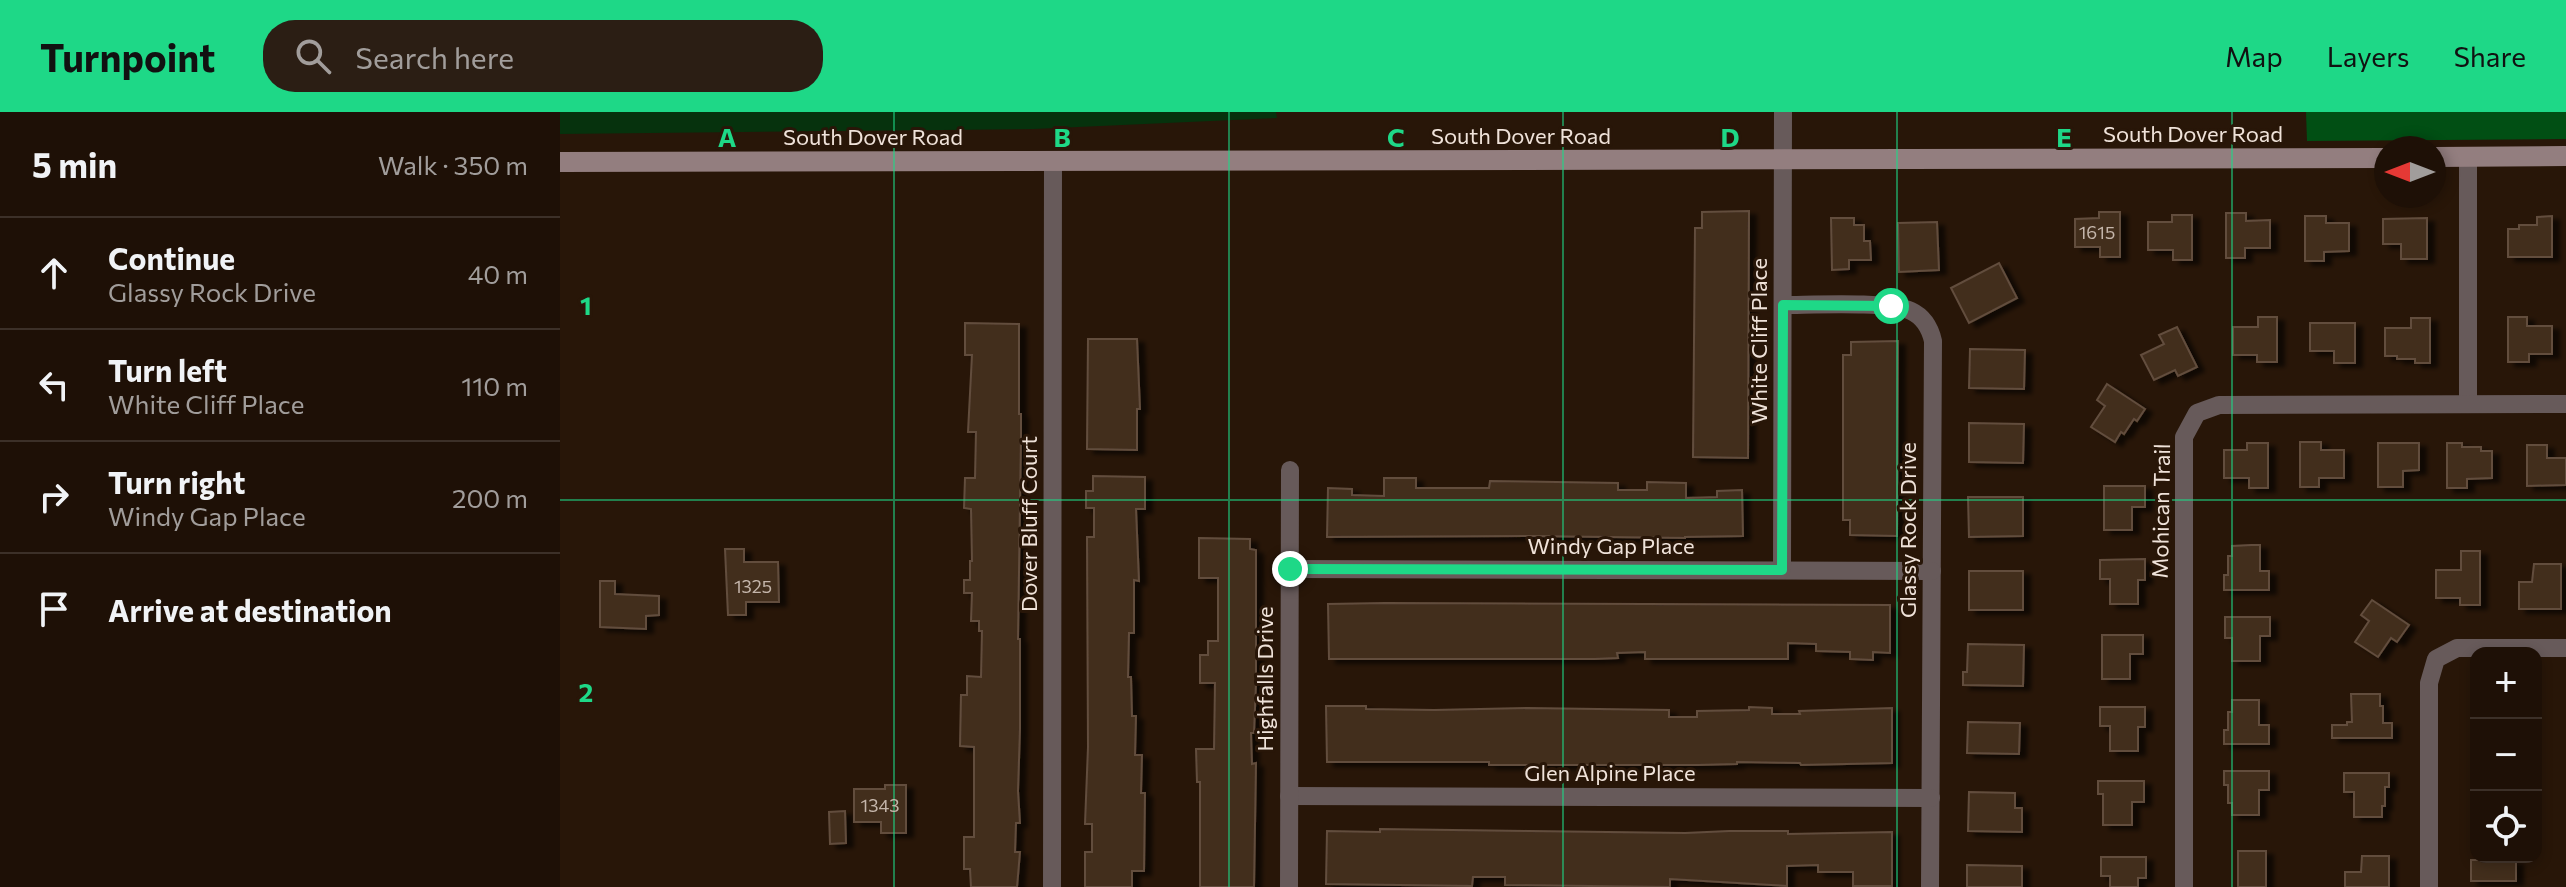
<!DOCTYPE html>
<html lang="en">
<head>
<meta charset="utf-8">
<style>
  body { margin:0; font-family:Commissioner,sans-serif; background:#2b1e14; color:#f1f3f6 }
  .controls { position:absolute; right:24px; bottom:24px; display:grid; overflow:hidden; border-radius:16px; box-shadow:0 4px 12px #0003 }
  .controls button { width:72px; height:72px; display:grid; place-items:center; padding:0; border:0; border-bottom:2px solid #3c3028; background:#1e1006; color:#f1f3f6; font:40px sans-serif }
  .compass { position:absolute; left:1814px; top:24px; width:72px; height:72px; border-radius:50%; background:#1e1006; box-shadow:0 4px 12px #0003; rotate:270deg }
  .stop { position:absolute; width:24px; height:24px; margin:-18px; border:6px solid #1ed887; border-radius:50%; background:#fff }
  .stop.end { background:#1ed887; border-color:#fff; box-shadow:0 2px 8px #0008 }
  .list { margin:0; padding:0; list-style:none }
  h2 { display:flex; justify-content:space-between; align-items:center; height:104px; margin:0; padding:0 32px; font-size:34px }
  h2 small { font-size:26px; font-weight:400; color:#a19d9b }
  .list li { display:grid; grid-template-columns:52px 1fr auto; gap:24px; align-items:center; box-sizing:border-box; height:112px; padding:0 32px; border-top:2px solid #3c3028 }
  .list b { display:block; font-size:30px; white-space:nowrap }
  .list p { margin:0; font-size:26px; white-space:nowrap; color:#a19d9b }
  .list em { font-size:26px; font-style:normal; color:#a19d9b }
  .icon { flex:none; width:44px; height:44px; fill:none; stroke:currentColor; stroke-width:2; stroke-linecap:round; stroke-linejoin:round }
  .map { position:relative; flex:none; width:2006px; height:775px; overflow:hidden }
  header { display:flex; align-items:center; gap:48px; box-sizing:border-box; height:112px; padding:0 40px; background:#1ed887; color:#111 }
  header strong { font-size:38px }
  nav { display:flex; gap:44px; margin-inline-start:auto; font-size:28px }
  .search { width:560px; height:72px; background:#2b1e14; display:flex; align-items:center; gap:20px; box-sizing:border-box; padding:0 28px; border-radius:32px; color:#a19d9b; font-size:30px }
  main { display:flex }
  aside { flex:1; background:#1e1006 }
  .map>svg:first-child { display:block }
</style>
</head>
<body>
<header>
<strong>Turnpoint</strong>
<div class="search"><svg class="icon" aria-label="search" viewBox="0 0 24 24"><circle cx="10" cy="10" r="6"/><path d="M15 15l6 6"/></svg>Search here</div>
<nav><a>Map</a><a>Layers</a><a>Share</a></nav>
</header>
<main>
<aside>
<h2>5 min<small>Walk · 350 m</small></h2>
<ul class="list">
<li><svg class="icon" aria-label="ahead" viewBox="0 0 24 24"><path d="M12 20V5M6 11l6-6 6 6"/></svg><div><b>Continue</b><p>Glassy Rock Drive</p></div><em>40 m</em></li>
<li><svg class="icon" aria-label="left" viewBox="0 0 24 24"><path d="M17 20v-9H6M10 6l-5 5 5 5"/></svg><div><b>Turn left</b><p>White Cliff Place</p></div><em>110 m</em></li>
<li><svg class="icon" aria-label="right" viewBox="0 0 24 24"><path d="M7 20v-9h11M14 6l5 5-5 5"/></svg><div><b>Turn right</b><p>Windy Gap Place</p></div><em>200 m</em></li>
<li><svg class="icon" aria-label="arrive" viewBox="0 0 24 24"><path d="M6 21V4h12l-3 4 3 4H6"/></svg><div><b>Arrive at destination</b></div></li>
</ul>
</aside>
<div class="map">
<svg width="2006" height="775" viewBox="0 0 2006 775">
  <defs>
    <filter id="shadow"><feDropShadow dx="7" dy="4" stdDeviation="2" flood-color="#0009"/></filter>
  </defs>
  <rect width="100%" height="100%" fill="#281608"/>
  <polygon fill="#06320d" points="0,0 716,0 717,6 474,17 0,22"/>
  <polygon fill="#014f14" points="1746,0 2006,0 2006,27 1747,29"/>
  <g fill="#422e1f" stroke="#624d3d" stroke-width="2" filter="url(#shadow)">
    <polygon points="1189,99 1188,346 1133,345 1135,116 1142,116 1142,100"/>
    <polygon points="1539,100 1560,100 1560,145 1540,145 1540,135 1515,135 1515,107 1539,106"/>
    <polygon points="1666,101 1686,101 1686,109 1710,108 1710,136 1685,136 1685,146 1666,146"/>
    <polygon points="1612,103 1632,103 1632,148 1613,148 1613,138 1588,138 1588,110 1612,110"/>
    <polygon points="1745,104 1766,104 1766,111 1789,111 1789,139 1764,140 1764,149 1745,149"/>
    <polygon points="1992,104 1992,145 1948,145 1948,117 1959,117 1959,113 1977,113 1977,105"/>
    <polygon points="1271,106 1294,106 1294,113 1304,113 1304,129 1310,129 1311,148 1289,148 1289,157 1272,158"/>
    <polygon points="1867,106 1867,147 1841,147 1841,132 1823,132 1823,107"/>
    <polygon points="1377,110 1379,158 1339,160 1338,111"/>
    <polygon points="1439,151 1457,186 1409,211 1391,176"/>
    <polygon points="1698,205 1717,205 1717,250 1697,250 1697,243 1673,243 1673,215 1698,215"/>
    <polygon points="1948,205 1967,205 1967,214 1992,214 1992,242 1969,242 1969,250 1948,250"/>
    <polygon points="1851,206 1870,206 1870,251 1855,251 1855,247 1837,247 1837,244 1825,244 1825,216 1851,216"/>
    <polygon points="405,211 459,212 459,302 461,302 461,327 458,527 460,527 460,617 458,679 460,711 456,711 455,740 460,740 457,775 411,775 410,757 404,757 404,725 414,725 414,635 400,634 401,583 407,583 407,564 421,565 422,519 419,519 419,509 411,509 412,481 404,481 404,468 410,468 410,449 412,449 411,397 404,396 405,366 415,366 416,320 408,320 412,243 405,243"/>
    <polygon points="1750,211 1795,211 1795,251 1774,251 1774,239 1750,239"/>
    <polygon points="1617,215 1637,255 1618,264 1615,258 1594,268 1581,243 1604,232 1599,223"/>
    <polygon points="528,227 577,227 580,297 577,297 577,338 527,337"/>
    <polygon points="1338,229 1337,424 1290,423 1290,408 1283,408 1283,243 1291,243 1291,230"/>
    <polygon points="1410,237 1465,238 1464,277 1409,276"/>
    <polygon points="1547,272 1585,297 1577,309 1574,307 1564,322 1561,320 1555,330 1531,315 1545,294 1537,288"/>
    <polygon points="1409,311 1464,312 1463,351 1409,350"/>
    <polygon points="1740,330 1761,330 1761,338 1784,338 1784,366 1759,366 1759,375 1740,375"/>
    <polygon points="1687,331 1708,331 1708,376 1689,376 1689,366 1664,366 1664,338 1687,338"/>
    <polygon points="1818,331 1859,331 1859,358 1843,359 1843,375 1818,375"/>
    <polygon points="1887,331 1902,331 1902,335 1921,335 1921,339 1932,339 1932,366 1907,367 1907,376 1887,376"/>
    <polygon points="1967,333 1987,333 1987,346 2006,346 2006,373 1967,374"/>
    <polygon points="533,364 585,365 585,397 576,397 579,469 574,468 574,521 569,521 568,565 571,565 572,604 576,604 575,643 582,643 581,681 585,681 584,759 572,759 572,775 525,775 525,740 532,740 532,712 525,712 528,635 527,425 534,425 534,396 526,396 526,379 533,379"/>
    <polygon points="824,366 856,366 856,376 929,376 930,369 1058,371 1058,378 1087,378 1087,370 1126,371 1126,386 1157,385 1157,379 1182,378 1183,424 1125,425 1125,426 968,424 767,425 768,376 792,377 792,383 824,384"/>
    <polygon points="1544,374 1585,374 1585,395 1572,395 1572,418 1544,418"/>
    <polygon points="1408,385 1463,385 1463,424 1409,425"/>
    <polygon points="639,426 690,427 690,437 696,438 696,571 694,621 691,621 692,652 696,651 694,775 640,775 640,670 637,670 636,637 654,637 655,571 640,571 640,543 648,543 648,529 658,529 658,466 639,466"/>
    <polygon points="1691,433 1700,433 1700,459 1709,459 1709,478 1664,478 1664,463 1668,463 1668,444 1672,444 1672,434"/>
    <polygon points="165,437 184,437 184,450 218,450 219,490 186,490 186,503 168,503"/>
    <polygon points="1901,439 1920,439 1920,493 1900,493 1900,486 1876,486 1876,458 1901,458"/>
    <polygon points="1585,447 1585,468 1578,468 1578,492 1550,492 1550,467 1540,467 1540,448"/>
    <polygon points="1974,452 2001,452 2001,497 1959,497 1959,470 1972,470"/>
    <rect x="1409" y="459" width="54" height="39"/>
    <polygon points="40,469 55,469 55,482 99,484 99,503 86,504 86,517 40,515"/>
    <polygon points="1812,488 1849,513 1837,530 1831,526 1818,545 1795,530 1809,509 1801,503"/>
    <polygon points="825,491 1330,493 1330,541 1313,540 1313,548 1290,547 1290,540 1256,539 1256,532 1228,531 1228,547 1085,547 1085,540 1057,541 1058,546 1035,547 769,547 768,492"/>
    <polygon points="1665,505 1710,505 1710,524 1700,524 1700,549 1672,549 1672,526 1665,526"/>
    <polygon points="1542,523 1583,523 1583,542 1570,542 1570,567 1542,567"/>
    <polygon points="1408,532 1464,533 1463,574 1403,573 1403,560 1407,560"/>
    <polygon points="1791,582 1820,582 1820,594 1823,594 1823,611 1832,611 1832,626 1772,626 1772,613 1787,613 1787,610 1792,610"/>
    <polygon points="1672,588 1699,588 1699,613 1709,613 1709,632 1664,632 1664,618 1668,618 1668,600 1672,600"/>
    <polygon points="766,594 806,594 806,597 874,598 967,596 1109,598 1109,605 1137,605 1137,599 1189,598 1189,595 1212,596 1212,602 1240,602 1239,599 1332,596 1332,651 1241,653 1240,651 1177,650 1177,652 1138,653 929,653 929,650 767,650"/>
    <polygon points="1540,595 1585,595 1585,615 1578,615 1578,639 1550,639 1550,614 1540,614"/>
    <polygon points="1408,610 1460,611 1459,642 1407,641"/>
    <polygon points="1664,659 1709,659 1709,678 1699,678 1699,703 1672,703 1672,691 1668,691 1668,673 1664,673"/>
    <polygon points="1784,661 1829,661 1829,675 1825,675 1825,694 1822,694 1822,705 1794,705 1794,680 1784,680"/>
    <polygon points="1538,669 1584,669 1584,690 1572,690 1572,713 1543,713 1543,682 1538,682"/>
    <polygon points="325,673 346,673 346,721 321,721 321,710 294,710 294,677 325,677"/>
    <polygon points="1409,680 1455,681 1455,696 1462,696 1462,720 1408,719"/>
    <polygon points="285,699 286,731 270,732 269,700"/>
    <polygon points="820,717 1125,721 1169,719 1228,719 1228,722 1332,720 1332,774 1293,774 1293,760 1258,760 1258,753 1227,754 1227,774 1110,767 1110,775 945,773 945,765 913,765 912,774 766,772 767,719 820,720"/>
    <rect x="1678" y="739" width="28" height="36"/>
    <polygon points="1802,744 1829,744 1829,775 1785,775 1785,760 1801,760"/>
    <polygon points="1541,745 1586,745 1586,766 1578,766 1578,775 1550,775 1550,764 1541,764"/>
    <polygon points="1918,745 1946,745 1946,749 1956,749 1956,769 1911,769 1911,748 1918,748"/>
    <polygon points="1407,753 1462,754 1462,775 1407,775"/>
  </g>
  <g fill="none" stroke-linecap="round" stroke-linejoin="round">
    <g stroke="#675a5a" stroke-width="18">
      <polyline points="1908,45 1908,292"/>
      <path d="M 1223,193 C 1251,193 1329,189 1351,199 C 1364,205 1370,216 1373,229 L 1370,775"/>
      <polyline points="730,457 1372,459"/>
      <polyline points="1222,458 1223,0"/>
      <polyline points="729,684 1371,686"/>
      <polyline points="492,775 493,49"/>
      <polyline points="729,775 730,358"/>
      <polyline points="1624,775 1624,325 1637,301 1659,293 2006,292"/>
      <polyline points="1869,775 1869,571 1876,547 1897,536 2006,536"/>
    </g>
    <g stroke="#937e7f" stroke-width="20">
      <polyline points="1874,45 2006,44"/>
      <polyline points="0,50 1826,46"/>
    </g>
  </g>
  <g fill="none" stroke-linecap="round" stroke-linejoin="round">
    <polyline stroke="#1ed887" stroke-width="10" points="730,457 1222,458 1223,193 1331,194"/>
  </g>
  <path fill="none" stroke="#1ed887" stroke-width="2" stroke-opacity="0.55" d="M 334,0 L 334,775M 669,0 L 669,775M 1003,0 L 1003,775M 1337,0 L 1337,775M 1672,0 L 1672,775M 0,388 L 2006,388"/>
  <g text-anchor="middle" stroke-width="6" stroke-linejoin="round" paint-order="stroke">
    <g font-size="18" fill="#c4b5aa">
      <text x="1537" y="127">1615</text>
      <text x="193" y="481">1325</text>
      <text x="320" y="700">1343</text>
    </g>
    <g font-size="22" fill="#efe2d9" stroke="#281608">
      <text x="1633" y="30">South Dover Road</text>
      <text x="961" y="32">South Dover Road</text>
      <text x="313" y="33">South Dover Road</text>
      <text transform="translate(1199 229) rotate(-90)" y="8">White Cliff Place</text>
      <text transform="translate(1601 399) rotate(-89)" y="8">Mohican Trail</text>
      <text transform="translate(469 412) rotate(-90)" y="8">Dover Bluff Court</text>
      <text transform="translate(1348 418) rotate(-90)" y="8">Glassy Rock Drive</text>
      <text x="1051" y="442">Windy Gap Place</text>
      <text transform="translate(705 567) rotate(-90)" y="8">Highfalls Drive</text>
      <text x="1050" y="669">Glen Alpine Place</text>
    </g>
  </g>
  <g font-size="26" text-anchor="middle" font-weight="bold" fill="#1ed887" stroke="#281608" stroke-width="6" stroke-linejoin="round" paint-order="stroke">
    <text x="167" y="35">A</text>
    <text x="502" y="35">B</text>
    <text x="836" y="35">C</text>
    <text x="1170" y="35">D</text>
    <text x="1504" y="35">E</text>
    <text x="26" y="203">1</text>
    <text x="26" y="590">2</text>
  </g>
</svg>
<div class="controls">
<button>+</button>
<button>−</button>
<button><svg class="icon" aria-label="locate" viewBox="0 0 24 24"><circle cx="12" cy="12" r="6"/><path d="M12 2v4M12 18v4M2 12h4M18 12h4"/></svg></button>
</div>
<svg class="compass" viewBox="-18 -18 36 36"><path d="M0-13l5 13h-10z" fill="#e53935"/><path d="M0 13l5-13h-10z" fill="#a19d9b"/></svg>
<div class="stop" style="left:1331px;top:194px"></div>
<div class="stop end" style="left:730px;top:457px"></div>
</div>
</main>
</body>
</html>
